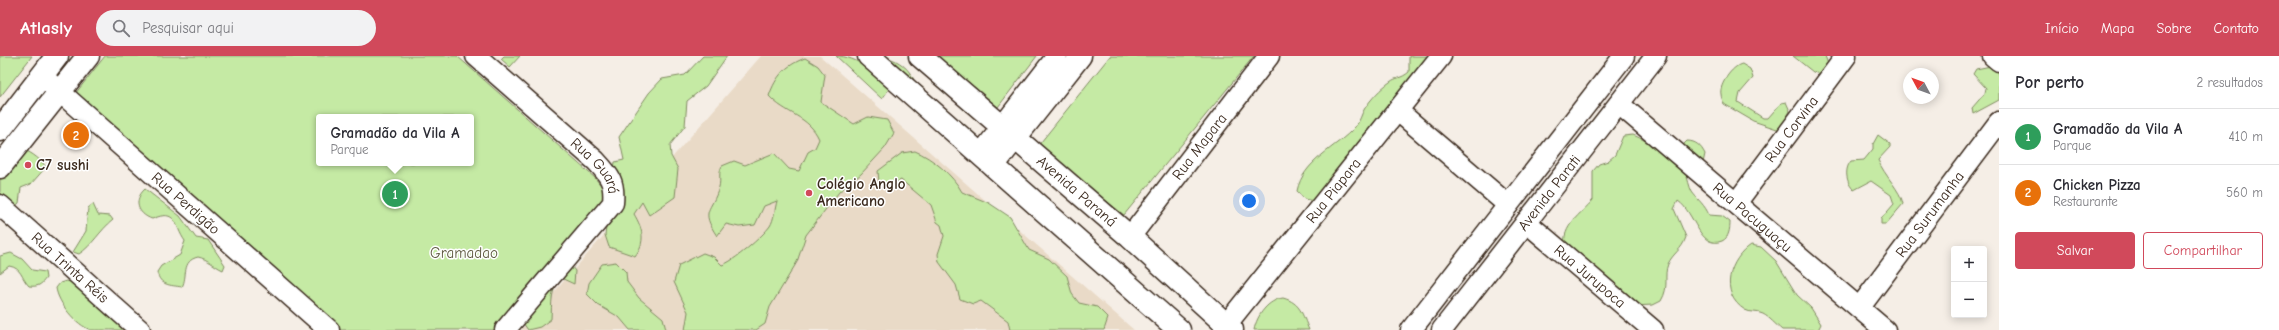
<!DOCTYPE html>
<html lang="pt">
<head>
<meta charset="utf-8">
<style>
  body { margin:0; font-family:"Comic Neue",sans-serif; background:#f2f2f3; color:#2b2b33 }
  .controls { position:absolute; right:12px; bottom:12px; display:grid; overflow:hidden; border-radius:4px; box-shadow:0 2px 10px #0003 }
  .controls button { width:36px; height:36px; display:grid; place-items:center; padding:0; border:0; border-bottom:1px solid #e1e1e2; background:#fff; color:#2b2b33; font:20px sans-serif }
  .compass { position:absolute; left:1903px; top:12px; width:36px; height:36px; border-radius:50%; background:#fff; box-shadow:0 2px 10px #0003; rotate:311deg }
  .you { position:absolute; left:1249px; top:145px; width:14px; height:14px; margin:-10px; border:3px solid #fff; border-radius:50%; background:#1a73e8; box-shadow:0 0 0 6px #1a73e833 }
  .badge { display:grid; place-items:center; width:26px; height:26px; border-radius:50%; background:#d1495b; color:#fff; font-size:13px; font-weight:700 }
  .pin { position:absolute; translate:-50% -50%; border:2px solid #fff; box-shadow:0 1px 4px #0006 }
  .popup { position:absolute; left:316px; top:58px; width:158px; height:52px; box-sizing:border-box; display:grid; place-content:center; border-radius:4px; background:#fff; filter:drop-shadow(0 1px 3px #0005); font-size:13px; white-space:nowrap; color:#7c7c81 }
  .popup b { font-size:15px; color:#2b2b33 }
  .popup::after { content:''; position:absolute; left:50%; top:100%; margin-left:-8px; border:8px solid transparent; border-top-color:#fff }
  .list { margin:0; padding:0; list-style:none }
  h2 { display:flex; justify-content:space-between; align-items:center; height:52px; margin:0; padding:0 16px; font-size:17px }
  h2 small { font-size:13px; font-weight:400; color:#7c7c81 }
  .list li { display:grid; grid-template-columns:26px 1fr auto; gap:12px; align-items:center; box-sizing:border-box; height:56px; padding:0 16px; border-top:1px solid #e1e1e2 }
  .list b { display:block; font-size:15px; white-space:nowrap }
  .list p { margin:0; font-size:13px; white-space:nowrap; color:#7c7c81 }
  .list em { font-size:13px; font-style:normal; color:#7c7c81 }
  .actions { display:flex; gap:8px; padding:12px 16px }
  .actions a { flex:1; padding:9px 0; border:1px solid #d1495b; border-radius:4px; text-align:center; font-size:14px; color:#d1495b }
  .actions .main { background:#d1495b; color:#fff }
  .icon { flex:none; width:22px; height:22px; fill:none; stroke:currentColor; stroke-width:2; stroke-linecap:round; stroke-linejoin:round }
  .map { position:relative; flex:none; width:1999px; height:274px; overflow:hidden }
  header { display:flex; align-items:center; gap:24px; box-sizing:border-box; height:56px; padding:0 20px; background:#d1495b; color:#fff }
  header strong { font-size:19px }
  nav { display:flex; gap:22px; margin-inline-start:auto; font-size:14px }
  .search { width:280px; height:36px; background:#f2f2f3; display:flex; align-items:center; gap:10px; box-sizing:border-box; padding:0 14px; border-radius:22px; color:#7c7c81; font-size:15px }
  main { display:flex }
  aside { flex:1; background:#fff }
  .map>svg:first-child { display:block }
</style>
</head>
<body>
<header>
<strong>Atlasly</strong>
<div class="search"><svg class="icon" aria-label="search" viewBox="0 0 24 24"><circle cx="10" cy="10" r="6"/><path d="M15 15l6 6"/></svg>Pesquisar aqui</div>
<nav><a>Início</a><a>Mapa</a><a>Sobre</a><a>Contato</a></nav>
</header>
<main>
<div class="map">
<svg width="1999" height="274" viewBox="0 0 1999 274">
  <rect width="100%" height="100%" fill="#f5eee6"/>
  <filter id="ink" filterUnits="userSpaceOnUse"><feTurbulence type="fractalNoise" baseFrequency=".025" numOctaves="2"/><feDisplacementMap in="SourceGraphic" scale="8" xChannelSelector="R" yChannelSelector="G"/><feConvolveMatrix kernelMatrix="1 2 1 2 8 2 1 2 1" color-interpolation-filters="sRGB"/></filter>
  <g filter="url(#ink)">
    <polygon fill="#e9dac7" points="761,0 820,0 1134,274 521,274"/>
    <g fill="#c5eaa4" stroke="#808a61" fill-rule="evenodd">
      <polygon points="0,0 32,0 0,41"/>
      <path d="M 105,0 L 457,0 L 595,122 L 603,132 L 603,143 L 568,206 L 575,215 L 574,228 L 561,222 C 550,234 552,247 551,263 L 540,271 L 528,274 L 521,264 L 501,274 L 339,274 L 75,38 ZM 319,61 L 471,61 L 471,107 L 319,107 Z"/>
      <polygon points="504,0 520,0 510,11 501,3"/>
      <path d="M 703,0 L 727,0 L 706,30 L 687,45 L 685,70 L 670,89 L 671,100 L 678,113 L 675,141 L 649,159 L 642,146 L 634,158 C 643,173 646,186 635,200 L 609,191 L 605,179 L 615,106 L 624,104 L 619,81 L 649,37 L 662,23 L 685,19 Z"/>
      <path d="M 836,0 C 857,0 876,17 889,33 L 882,43 Z"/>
      <path d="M 872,0 C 894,0 909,9 916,29 Z"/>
      <polygon points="937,0 1037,0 998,51"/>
      <polygon points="1110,0 1254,0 1124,159 1037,91"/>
      <path d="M 1409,0 L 1436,0 L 1314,145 L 1304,143 L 1297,135 C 1303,105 1336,92 1355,71 C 1360,66 1361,58 1365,52 C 1371,43 1381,32 1390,26 C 1396,21 1401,23 1409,16 Z"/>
      <polygon points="1793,0 1825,0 1830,13 1823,19 1813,16"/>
      <path d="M 805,2 L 818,10 L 825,19 L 821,46 L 854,68 L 868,61 L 887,64 L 894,77 L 885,92 L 861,118 L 839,136 L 806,179 L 797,206 L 770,251 L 765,268 L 756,274 L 685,274 L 688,256 L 674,226 L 679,209 L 703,197 L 714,201 L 722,209 C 733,206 763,180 770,170 C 774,164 775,152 777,145 L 764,150 L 755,169 L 739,171 L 726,168 L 717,180 C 699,153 712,156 719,131 C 721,124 718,116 722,110 L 734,105 L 745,109 L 774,97 L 789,113 L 799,115 L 808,96 L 815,92 L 819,83 C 809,60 785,58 769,40 C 776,20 785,10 805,2 Z"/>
      <path d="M 1742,8 L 1750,13 L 1753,22 L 1740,37 L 1738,46 L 1763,62 L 1768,62 L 1781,47 L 1786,46 L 1790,55 L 1780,74 L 1753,65 L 1724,48 C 1723,45 1721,41 1721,38 C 1719,29 1732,10 1742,8 Z"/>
      <polygon points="1991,10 1999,14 1999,44 1973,58 1972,52 1985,37 1986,32 1973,18 1976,13"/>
      <path d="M 1633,79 C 1648,85 1677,103 1686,118 C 1688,123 1689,130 1692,136 C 1698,144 1705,149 1709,159 L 1722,160 L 1730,166 C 1730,173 1729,182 1722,185 C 1699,194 1695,156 1678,145 L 1674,153 L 1686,181 C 1682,194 1673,197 1668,208 C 1663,220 1670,230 1661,245 L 1653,249 L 1633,250 L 1565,191 C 1561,170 1581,158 1593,144 L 1593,115 L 1599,108 L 1608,105 L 1615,99 L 1623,80 Z"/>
      <path d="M 1878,79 L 1890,88 L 1890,91 L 1878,104 C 1884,119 1901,135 1903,148 L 1886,168 L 1881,168 L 1881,163 L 1894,148 L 1891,139 L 1871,125 L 1854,134 C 1846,127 1844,113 1851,105 L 1864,104 L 1873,93 L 1873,88 Z"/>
      <path d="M 1687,85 C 1696,85 1701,90 1705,98 L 1703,107 L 1688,97 L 1683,89 Z"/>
      <path d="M 25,94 C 33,98 40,103 46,111 L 31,128 L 21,132 L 19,147 L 13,152 L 0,145 L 0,113 Z"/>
      <path d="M 915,95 C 932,102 953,119 962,136 L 989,147 L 1010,161 L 1029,194 L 1049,203 L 1067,220 L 1072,238 L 1079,247 L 1097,251 L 1108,262 L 1104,274 L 1010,274 L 1008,265 L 981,245 L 973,248 L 960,243 L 956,229 L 939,206 L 938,198 L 944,180 L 941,169 L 937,166 L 931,149 L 901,124 L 888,130 L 879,127 L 878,115 L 902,97 Z"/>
      <path d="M 145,133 L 180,160 L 196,182 L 208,184 L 225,209 L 223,214 C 214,210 208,203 198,201 C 181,205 188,220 182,231 C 170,229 160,230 157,216 L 161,210 L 180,199 L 185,185 C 174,170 178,152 152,163 C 137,158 133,144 145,133 Z"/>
      <path d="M 93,148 L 98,159 L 110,160 L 113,164 C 100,174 92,190 79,198 L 73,196 L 86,175 L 88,152 Z"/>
      <path d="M 1751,189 L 1761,191 L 1776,205 L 1797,239 L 1811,252 L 1821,268 L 1818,274 L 1782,274 C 1776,269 1769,261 1763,258 C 1757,255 1750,257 1745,254 C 1718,237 1730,203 1751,189 Z"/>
      <path d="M 11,197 L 22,203 L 32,214 L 45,216 L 46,222 C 41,229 38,231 29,230 C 21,222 22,212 9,210 L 0,217 L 0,200 Z"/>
      <polygon points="616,206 626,216 627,226 639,242 663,262 666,274 630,274 619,261 598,249 587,238 589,227 602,208"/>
      <path d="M 66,225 L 72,226 L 131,274 C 119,274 102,274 91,274 C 76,269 58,247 56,232 L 60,227 Z"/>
      <path d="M 1283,242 C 1301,247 1302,258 1309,274 L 1254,274 C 1257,259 1268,244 1283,242 Z"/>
    </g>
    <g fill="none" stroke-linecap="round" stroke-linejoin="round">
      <defs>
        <g id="minor">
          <path id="s1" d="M 476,0 L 596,105 C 610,120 615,126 613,147 L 505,274"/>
          <polyline points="1993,0 1999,5"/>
          <path id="s2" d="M 42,20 L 329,274"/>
          <path id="s3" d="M 1619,48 L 1885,274"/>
          <polyline points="1398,55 1508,149"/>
          <polyline points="981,98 1057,0"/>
          <polyline points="994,110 1081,0"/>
          <path id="s4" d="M 1737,146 L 1846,0"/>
          <path id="s5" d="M 0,149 L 140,274"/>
          <path id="s6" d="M 1526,166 L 1653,274"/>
          <path id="s7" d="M 1130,181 L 1269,0"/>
          <path id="s8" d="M 1860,251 L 1999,66"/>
          <path id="s9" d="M 1226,269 L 1441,0"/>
          <polyline points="1411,274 1624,0"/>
          <path id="s10" d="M 1442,274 L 1656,0"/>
        </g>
        <g id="major">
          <polyline points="869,0 1179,274"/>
          <path id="s11" d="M 920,0 L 1130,181 L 1232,274"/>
          <polyline points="0,74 57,0"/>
          <polyline points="0,111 88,0"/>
        </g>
      </defs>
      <use href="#minor" stroke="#3b2a1e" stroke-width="23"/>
      <use href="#major" stroke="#3b2a1e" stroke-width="25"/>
      <use href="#minor" stroke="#fff" stroke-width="20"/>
      <use href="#major" stroke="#fff" stroke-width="22"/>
    </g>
  </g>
  <g fill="#d1495b" stroke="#fff" stroke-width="1.5">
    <circle cx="28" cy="109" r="4"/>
    <circle cx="809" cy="137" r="4"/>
  </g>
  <g text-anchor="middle" stroke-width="3" stroke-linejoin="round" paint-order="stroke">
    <g font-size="15" fill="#3b2a1e" stroke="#fff">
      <text dy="5" stroke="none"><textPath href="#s4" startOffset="91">Rua Corvina</textPath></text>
      <text dy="5" stroke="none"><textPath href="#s7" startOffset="114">Rua Mapara</textPath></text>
      <text dy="5" stroke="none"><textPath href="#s1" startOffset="163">Rua Guará</textPath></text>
      <text dy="5" stroke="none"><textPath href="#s11" startOffset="207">Avenida Paraná</textPath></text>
      <text dy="5" stroke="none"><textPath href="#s9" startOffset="172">Rua Piapara</textPath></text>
      <text dy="5" stroke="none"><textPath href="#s10" startOffset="174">Avenida Parati</textPath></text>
      <text dy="5" stroke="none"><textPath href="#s2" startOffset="192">Rua Perdigão</textPath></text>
      <text dy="5" stroke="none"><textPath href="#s8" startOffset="116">Rua Surumanha</textPath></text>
      <text dy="5" stroke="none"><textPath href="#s3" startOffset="175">Rua Pacuguaçu</textPath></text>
      <text dy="5" stroke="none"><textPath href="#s5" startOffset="94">Rua Trinta Réis</textPath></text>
      <text dy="5" stroke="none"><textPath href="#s6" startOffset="84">Rua Jurupoca</textPath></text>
    </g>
    <g font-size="15" font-weight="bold" fill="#3b2a1e" stroke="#fff" text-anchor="start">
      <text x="36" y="114">C7 sushi</text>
      <text x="817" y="133">Colégio Anglo<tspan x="817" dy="17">Americano</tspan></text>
    </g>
    <g font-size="15" fill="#5e5a40" stroke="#fff">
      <text x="464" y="202">Gramadao</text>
    </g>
  </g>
</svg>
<div class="controls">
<button>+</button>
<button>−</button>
</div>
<svg class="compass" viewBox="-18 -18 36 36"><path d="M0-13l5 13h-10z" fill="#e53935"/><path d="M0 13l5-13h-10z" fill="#7c7c81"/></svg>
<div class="you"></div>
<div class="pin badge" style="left:395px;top:138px;background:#2e9e5b">1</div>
<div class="popup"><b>Gramadão da Vila A</b>Parque</div>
<div class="pin badge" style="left:76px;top:79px;background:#e8710a">2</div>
</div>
<aside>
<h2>Por perto<small>2 resultados</small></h2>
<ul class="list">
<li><span class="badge" style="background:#2e9e5b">1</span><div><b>Gramadão da Vila A</b><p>Parque</p></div><em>410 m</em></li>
<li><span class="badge" style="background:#e8710a">2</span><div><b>Chicken Pizza</b><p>Restaurante</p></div><em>560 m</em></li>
</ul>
<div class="actions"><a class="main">Salvar</a><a>Compartilhar</a></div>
</aside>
</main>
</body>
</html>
